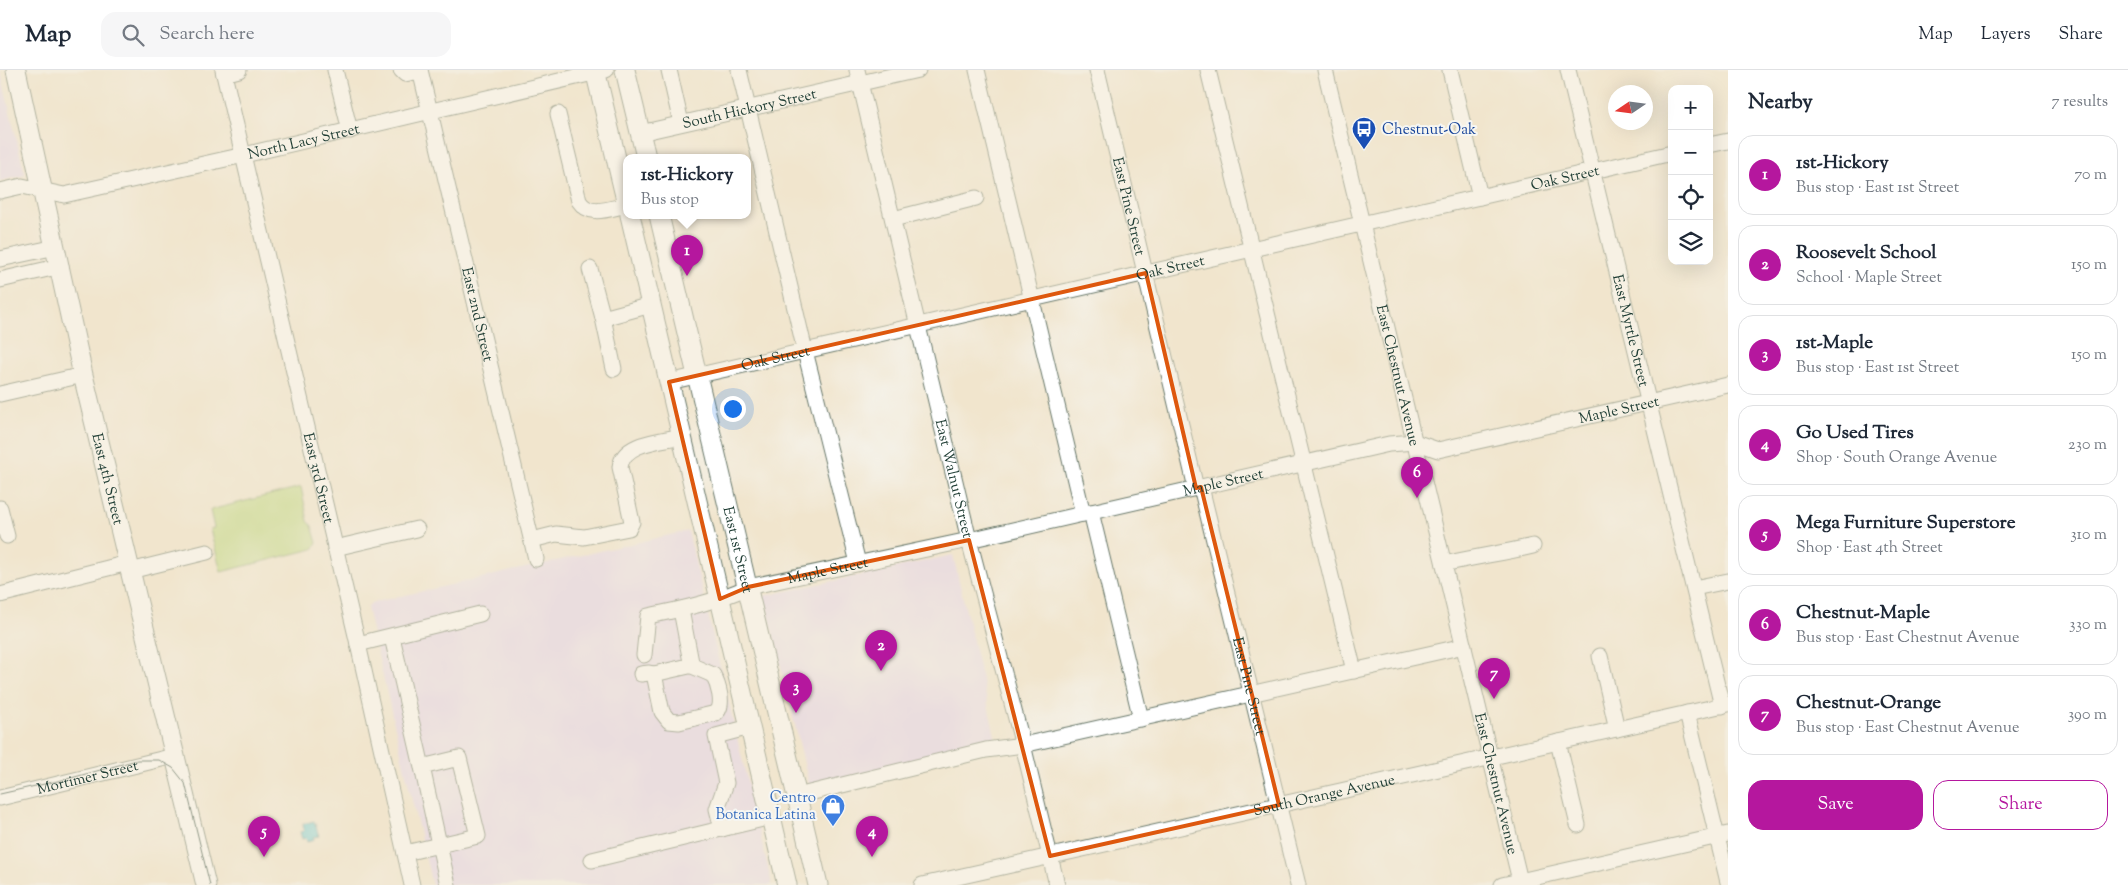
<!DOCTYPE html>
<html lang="en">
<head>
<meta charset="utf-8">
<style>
  body { margin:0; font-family:"Sorts Mill Goudy",serif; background:#f6f6f7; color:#1f2937 }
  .controls { position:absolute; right:15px; top:15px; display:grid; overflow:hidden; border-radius:10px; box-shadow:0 5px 20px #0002 }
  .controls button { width:45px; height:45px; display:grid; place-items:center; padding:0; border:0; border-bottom:1px solid #e0e1e3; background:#fff; color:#1f2937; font:25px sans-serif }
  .compass { position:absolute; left:1608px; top:15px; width:45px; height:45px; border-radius:50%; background:#fff; box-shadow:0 5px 20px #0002; rotate:257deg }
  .you { position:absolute; left:732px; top:338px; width:18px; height:18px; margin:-12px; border:4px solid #fff; border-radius:50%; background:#1a73e8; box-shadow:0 0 0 8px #1a73e833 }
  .badge { display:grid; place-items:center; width:32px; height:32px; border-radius:50%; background:#b5179e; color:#fff; font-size:16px; font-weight:700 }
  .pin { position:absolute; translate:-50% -41px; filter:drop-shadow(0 1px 2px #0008) }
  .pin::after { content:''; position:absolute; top:26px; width:18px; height:15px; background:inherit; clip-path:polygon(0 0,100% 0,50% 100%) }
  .popup { position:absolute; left:623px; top:84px; width:128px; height:65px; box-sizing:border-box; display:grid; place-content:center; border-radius:10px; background:#fff; filter:drop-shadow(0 1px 4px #0005); font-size:16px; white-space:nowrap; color:#747a83 }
  .popup b { font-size:19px; color:#1f2937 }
  .popup::after { content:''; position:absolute; left:50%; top:100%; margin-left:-10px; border:10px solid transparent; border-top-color:#fff }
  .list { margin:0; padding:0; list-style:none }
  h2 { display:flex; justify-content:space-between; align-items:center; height:65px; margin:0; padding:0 20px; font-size:21px }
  h2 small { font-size:16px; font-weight:400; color:#747a83 }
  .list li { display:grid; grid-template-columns:32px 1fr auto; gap:15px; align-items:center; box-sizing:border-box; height:80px; margin:0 10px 10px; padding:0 10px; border:1px solid #e0e1e3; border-radius:15px }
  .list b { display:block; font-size:19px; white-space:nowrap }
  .list p { margin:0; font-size:16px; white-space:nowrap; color:#747a83 }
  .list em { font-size:16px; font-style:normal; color:#747a83 }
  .actions { display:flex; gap:10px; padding:15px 20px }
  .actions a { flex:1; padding:11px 0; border:1px solid #b5179e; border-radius:15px; text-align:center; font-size:18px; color:#b5179e }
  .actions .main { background:#b5179e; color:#fff }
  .icon { flex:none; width:28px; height:28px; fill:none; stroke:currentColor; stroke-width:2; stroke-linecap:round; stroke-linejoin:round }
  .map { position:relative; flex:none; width:1728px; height:815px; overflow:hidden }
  header { display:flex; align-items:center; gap:30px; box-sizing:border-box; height:70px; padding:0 25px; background:#fff; border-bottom:1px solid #e0e1e3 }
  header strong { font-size:24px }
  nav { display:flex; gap:28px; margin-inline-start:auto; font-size:18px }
  .search { width:350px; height:45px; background:#f6f6f7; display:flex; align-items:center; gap:12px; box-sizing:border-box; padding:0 18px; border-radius:15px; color:#747a83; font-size:19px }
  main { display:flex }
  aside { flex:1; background:#fff }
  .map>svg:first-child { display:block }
</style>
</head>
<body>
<header>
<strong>Map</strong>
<div class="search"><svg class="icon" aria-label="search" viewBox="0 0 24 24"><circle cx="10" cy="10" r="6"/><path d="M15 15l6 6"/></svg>Search here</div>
<nav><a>Map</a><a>Layers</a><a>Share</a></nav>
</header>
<main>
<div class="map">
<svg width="1728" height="815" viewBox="0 0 1728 815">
  <rect width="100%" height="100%" fill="#f6f6f2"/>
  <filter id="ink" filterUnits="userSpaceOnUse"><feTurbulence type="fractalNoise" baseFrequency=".02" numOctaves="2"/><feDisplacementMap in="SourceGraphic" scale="10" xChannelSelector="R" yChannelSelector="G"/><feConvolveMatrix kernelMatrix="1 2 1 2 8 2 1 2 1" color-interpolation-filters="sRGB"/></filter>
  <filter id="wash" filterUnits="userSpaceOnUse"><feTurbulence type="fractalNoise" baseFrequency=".0096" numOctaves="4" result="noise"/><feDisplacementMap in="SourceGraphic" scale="20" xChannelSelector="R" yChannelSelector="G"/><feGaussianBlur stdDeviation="1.12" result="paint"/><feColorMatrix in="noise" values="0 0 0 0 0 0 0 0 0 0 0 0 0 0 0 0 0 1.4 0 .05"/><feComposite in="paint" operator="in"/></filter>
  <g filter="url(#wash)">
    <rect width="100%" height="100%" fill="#f1e5cd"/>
    <g fill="#e3d3f2">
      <polygon points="0,0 25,105 0,111"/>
      <polygon points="688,461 772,815 432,815 367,538 371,533"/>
      <polygon points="953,485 997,675 811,722 764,526"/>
    </g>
    <polygon fill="#bbd87e" stroke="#6d8a59" points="301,417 308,451 312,456 317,473 313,479 221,502 210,459 214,458 210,440"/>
    <polygon fill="#5dc9d4" stroke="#3e8384" points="314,751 319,766 313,767 314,770 307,772 306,768 302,769 300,762 304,761 303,754"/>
  </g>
  <g filter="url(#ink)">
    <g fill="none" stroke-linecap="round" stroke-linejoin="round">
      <defs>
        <g id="minor">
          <path id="s1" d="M 223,0 L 358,574 L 412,815"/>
          <polyline points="335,0 350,61"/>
          <polyline points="401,0 405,4 420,1"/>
          <path id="s2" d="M 420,0 L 536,489"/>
          <polyline points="669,0 681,53"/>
          <polyline points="739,0 805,281 858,493"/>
          <path id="s3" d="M 857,0 L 969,470 L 1023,675 L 1057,815"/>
          <polyline points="977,0 1083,444"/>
          <path id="s4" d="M 1097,0 L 1196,418"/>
          <polyline points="1208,0 1354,601"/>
          <path id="s5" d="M 1325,0 L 1521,815"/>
          <polyline points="1450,0 1480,127"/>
          <path id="s6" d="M 1568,0 L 1722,636"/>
          <polyline points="224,4 239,0"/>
          <path d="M 558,44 L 579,131 C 590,148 610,138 627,135"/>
          <path id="s7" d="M 640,63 L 918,0"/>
          <polyline points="1709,75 1728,71"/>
          <path id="s8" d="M 0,121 L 22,116 L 64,125 L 244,85 L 606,0"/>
          <polyline points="893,149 976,128"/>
          <polyline points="0,189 56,177"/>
          <polyline points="590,199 603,248 651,235"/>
          <polyline points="0,210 61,196"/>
          <polyline points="603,248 614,299"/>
          <path id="s9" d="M 669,312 L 1672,83"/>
          <polyline points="0,324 83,305"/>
          <path id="s10" d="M 1201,417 L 1298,815"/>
          <polyline points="0,438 7,466"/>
          <polyline points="1091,442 1141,649"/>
          <path d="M 532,470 L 556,464 L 584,467 L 629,458 L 632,452 L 620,397 C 623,372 661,371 682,366"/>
          <polyline points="335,478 417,459"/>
          <path d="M 1444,494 C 1474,487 1503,483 1533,476"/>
          <polyline points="130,501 207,482"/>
          <polyline points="1694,518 1728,511"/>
          <polyline points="0,525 128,493"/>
          <polyline points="392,567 422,697"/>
          <polyline points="358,574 480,544"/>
          <path id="s11" d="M 644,585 L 648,546 C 683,539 715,532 748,517 L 969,470 L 1389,374 L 1415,372 L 1438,380 L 1728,315"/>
          <polyline points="1600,586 1617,659"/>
          <polyline points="641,604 649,603 654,604 689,596 691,592 681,540"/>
          <path d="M 654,604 L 662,642 L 669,651 L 679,652 L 716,643 C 725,635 718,614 713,605 L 690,595"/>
          <polyline points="1687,643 1728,812"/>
          <polyline points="1558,672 1578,755"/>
          <polyline points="797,726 986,680 1023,675 1464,576"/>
          <path id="s12" d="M 0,728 L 174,686"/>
          <polyline points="722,759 717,739 726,713 716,666 750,657"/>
          <polyline points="405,783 478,766 459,688 422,697 448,815"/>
          <polyline points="592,790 771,747"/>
          <path id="s13" d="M 922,815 L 1728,634"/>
          <polyline points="1502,815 1728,764"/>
        </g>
        <g id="major">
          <path id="s14" d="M 16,0 L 83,305 L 206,815"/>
          <polyline points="595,0 627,134"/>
          <polyline points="625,0 646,87"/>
          <polyline points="630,145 787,815"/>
          <path id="s15" d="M 659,145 L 818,815"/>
        </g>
      </defs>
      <use href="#minor" stroke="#68786a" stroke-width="17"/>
      <use href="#major" stroke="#68786a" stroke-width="21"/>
      <use href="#minor" stroke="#fff" stroke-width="15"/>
      <use href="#major" stroke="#fff" stroke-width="19"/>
      <polyline stroke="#1f3d34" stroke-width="1" points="0,724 71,708 137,690 159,690 173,698 185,713 210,815"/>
    </g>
  </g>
  <path d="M0 0H1728V815H0ZM 1146,203 L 1196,418 L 1201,417 L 1279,735 L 1050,786 L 969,470 L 748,517 L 720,529 L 669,312 Z" fill="#f1e5cd" fill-opacity=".55" fill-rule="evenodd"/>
  <path fill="none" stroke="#de580e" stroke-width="4" stroke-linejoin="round" d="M 1146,203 L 1196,418 L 1201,417 L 1279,735 L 1050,786 L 969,470 L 748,517 L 720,529 L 669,312 Z"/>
  <defs>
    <symbol id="bus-pin" viewBox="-11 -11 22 30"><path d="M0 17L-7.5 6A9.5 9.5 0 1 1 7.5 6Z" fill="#1a4fb4" stroke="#f6f6f2"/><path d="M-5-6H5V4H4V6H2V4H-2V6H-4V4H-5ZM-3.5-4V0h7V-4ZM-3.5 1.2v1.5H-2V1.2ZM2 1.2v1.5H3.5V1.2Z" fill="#fff"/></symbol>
    <symbol id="shop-pin" viewBox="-11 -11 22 30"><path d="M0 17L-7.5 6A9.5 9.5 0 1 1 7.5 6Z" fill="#3f7fe0" stroke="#f6f6f2"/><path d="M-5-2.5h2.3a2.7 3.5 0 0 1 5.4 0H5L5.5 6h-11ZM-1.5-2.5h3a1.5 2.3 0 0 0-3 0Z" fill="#fff"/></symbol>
  </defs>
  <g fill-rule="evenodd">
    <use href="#bus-pin" x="1350" y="45" width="28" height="38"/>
    <use href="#shop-pin" x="819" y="722" width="28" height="38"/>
  </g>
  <g text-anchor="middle" stroke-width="4" stroke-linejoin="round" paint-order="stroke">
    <g font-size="15" fill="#1f3d34" stroke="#f6f6f2">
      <text dy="5" stroke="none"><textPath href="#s7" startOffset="112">South Hickory Street</textPath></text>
      <text dy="5" stroke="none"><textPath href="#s8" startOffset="311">North Lacy Street</textPath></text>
      <text dy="5" stroke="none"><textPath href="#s9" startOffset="919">Oak Street</textPath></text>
      <text dy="5" stroke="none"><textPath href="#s4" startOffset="140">East Pine Street</textPath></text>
      <text dy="5" stroke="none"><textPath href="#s9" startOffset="514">Oak Street</textPath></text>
      <text dy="5" stroke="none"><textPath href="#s2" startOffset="251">East 2nd Street</textPath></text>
      <text dy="5" stroke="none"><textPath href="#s6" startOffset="268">East Myrtle Street</textPath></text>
      <text dy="5" stroke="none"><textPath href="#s9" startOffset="109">Oak Street</textPath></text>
      <text dy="5" stroke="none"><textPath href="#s5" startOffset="314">East Chestnut Avenue</textPath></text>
      <text dy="5" stroke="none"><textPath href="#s11" startOffset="1036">Maple Street</textPath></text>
      <text dy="5" stroke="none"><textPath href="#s1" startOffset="419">East 3rd Street</textPath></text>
      <text dy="5" stroke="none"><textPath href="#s14" startOffset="419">East 4th Street</textPath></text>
      <text dy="5" stroke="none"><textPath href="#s3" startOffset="420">East Walnut Street</textPath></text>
      <text dy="5" stroke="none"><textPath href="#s11" startOffset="630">Maple Street</textPath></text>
      <text dy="5" stroke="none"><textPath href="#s15" startOffset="344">East 1st Street</textPath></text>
      <text dy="5" stroke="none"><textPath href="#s11" startOffset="225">Maple Street</textPath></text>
      <text dy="5" stroke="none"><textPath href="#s10" startOffset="205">East Pine Street</textPath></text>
      <text dy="5" stroke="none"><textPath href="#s12" startOffset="90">Mortimer Street</textPath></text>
      <text dy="5" stroke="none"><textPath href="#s5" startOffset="734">East Chestnut Avenue</textPath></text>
      <text dy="5" stroke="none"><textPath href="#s13" startOffset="412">South Orange Avenue</textPath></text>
    </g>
    <g font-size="15" fill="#164399" stroke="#f6f6f2" text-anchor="start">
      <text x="1382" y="64">Chestnut-Oak</text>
    </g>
    <g font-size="15" fill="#366cbe" stroke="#f6f6f2" text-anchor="end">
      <text x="816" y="732">Centro<tspan x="816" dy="17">Botanica Latina</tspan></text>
    </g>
  </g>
</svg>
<div class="controls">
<button>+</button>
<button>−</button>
<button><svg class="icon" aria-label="locate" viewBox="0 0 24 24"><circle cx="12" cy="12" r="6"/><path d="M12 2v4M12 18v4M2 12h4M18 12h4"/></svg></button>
<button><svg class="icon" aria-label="layers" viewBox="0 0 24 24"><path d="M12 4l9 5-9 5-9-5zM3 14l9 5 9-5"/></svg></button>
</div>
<svg class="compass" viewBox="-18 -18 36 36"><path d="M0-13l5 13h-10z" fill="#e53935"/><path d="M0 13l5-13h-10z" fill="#747a83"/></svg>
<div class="you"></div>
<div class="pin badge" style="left:687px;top:206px">1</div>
<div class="popup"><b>1st-Hickory</b>Bus stop</div>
<div class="pin badge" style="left:881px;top:601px">2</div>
<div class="pin badge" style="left:796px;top:643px">3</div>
<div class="pin badge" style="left:872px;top:787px">4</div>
<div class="pin badge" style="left:264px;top:787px">5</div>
<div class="pin badge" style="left:1417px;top:428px">6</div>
<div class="pin badge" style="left:1494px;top:629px">7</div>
</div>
<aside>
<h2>Nearby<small>7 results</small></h2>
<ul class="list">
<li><span class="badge">1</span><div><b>1st-Hickory</b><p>Bus stop · East 1st Street</p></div><em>70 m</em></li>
<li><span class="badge">2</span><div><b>Roosevelt School</b><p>School · Maple Street</p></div><em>150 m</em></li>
<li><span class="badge">3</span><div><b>1st-Maple</b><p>Bus stop · East 1st Street</p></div><em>150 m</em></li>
<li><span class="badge">4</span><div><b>Go Used Tires</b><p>Shop · South Orange Avenue</p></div><em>230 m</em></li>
<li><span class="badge">5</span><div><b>Mega Furniture Superstore</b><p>Shop · East 4th Street</p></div><em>310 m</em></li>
<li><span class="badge">6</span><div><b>Chestnut-Maple</b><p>Bus stop · East Chestnut Avenue</p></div><em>330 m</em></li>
<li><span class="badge">7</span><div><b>Chestnut-Orange</b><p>Bus stop · East Chestnut Avenue</p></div><em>390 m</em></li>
</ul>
<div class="actions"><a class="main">Save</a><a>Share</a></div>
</aside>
</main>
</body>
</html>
